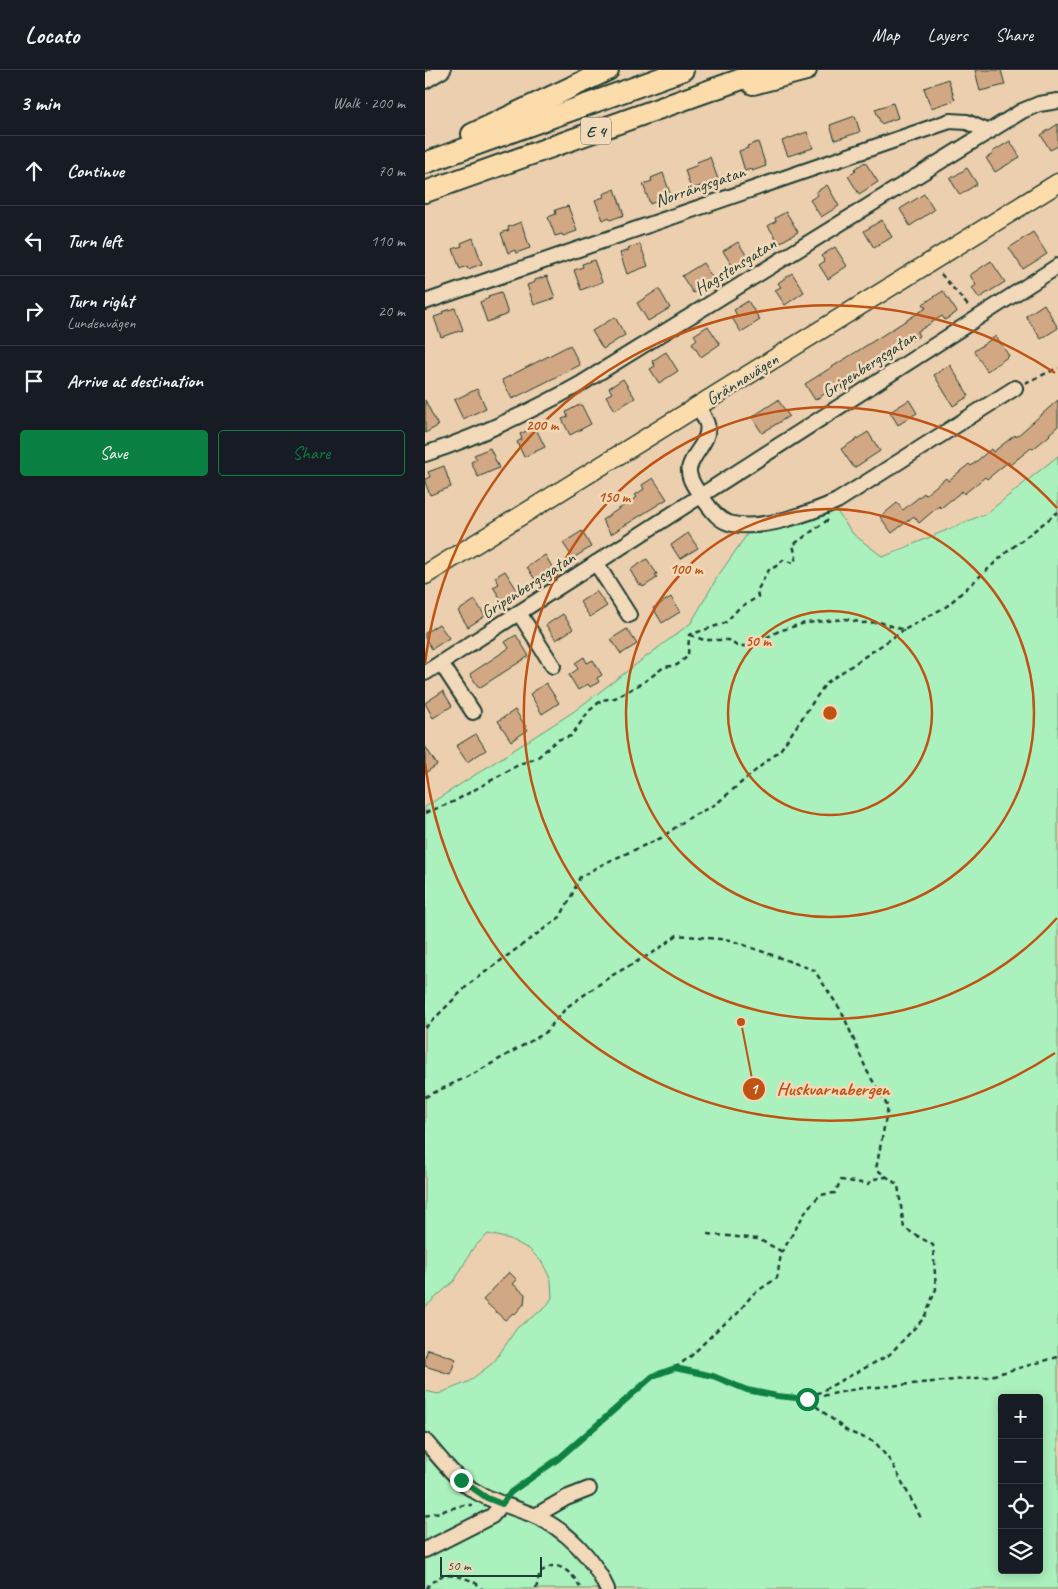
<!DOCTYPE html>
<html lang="en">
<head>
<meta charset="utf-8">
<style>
  body { margin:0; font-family:Caveat,sans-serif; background:#242831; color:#f1f3f6 }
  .controls { position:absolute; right:15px; bottom:15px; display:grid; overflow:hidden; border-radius:5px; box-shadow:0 2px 12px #0003 }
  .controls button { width:45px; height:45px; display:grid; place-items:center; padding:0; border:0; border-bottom:1px solid #363941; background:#171b24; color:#f1f3f6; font:25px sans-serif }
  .scale { position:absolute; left:15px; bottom:12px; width:102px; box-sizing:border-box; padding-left:5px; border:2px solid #1f3d34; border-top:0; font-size:14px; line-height:18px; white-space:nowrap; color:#1f3d34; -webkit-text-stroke:4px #f1d9b9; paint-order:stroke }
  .stop { position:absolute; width:15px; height:15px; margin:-11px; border:4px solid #0b8043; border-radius:50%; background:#fff }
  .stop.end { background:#0b8043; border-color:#fff; box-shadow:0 1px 5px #0008 }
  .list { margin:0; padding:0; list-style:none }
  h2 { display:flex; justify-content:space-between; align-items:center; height:65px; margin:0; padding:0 20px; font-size:21px }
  h2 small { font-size:16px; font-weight:400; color:#9ea1a6 }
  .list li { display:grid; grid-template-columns:32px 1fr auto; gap:15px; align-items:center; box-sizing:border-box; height:70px; padding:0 20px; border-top:1px solid #363941 }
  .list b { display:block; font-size:19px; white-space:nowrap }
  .list p { margin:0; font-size:16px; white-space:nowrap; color:#9ea1a6 }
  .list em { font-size:16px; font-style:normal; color:#9ea1a6 }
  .actions { display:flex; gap:10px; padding:15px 20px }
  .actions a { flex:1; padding:11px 0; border:1px solid #0b8043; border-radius:5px; text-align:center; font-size:18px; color:#0b8043 }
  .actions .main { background:#0b8043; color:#fff }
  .icon { flex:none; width:28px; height:28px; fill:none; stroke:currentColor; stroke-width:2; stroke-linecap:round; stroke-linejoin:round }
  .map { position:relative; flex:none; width:633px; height:1519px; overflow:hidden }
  header { display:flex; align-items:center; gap:30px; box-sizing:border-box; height:70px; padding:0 25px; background:#171b24; border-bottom:1px solid #363941 }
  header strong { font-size:24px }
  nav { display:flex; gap:28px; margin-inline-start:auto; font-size:18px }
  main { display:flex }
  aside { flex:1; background:#171b24 }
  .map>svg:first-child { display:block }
</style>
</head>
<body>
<header>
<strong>Locato</strong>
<nav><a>Map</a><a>Layers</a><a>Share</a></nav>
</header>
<main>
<aside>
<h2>3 min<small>Walk · 200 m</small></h2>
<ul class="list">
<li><svg class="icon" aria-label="ahead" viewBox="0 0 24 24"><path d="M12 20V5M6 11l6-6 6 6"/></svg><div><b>Continue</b></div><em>70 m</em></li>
<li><svg class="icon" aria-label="left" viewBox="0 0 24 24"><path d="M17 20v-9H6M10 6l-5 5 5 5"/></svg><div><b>Turn left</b></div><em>110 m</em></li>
<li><svg class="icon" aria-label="right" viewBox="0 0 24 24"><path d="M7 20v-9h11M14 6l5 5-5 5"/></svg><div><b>Turn right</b><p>Lundenvägen</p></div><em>20 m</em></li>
<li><svg class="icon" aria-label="arrive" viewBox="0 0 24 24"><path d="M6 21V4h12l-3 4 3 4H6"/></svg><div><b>Arrive at destination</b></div></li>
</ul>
<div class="actions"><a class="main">Save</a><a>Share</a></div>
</aside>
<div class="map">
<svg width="633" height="1519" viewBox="0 0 633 1519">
  <rect width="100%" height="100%" fill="#ebcfae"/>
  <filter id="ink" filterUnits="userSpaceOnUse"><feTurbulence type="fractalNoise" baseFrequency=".02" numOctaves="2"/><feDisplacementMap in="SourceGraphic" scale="10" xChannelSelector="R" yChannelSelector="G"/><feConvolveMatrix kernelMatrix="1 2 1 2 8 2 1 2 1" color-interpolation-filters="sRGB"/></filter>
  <g filter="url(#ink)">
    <path fill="#abf1bd" stroke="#659778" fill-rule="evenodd" d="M 633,386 L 633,1519 L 0,1519 L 0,1321 L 13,1324 L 43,1312 L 69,1292 L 92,1258 L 120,1238 L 127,1228 L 126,1210 L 117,1192 L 104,1179 L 85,1169 L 63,1164 L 48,1178 L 30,1210 L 0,1237 L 0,737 L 148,642 L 266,553 L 293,506 L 323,463 C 355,462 383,453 411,440 L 428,464 L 458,487 L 562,443 ZM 577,1328 L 614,1328 L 614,1500 L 577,1500 Z"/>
    <g fill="#d1a883" stroke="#1f3d34">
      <polygon points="550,0 576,0 580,15 555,21"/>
      <polygon points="523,9 530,30 506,38 499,18"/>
      <polygon points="468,33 473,48 456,54 450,39"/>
      <polygon points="430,46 435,62 410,70 405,55"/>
      <polygon points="633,54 633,76 625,80 616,65"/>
      <polygon points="382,62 388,78 363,86 357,71"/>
      <polygon points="585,71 595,87 570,102 561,88 568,84 567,82"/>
      <polygon points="333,72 341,96 327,101 326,99 320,101 314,81 323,78 322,76"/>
      <polygon points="285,87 294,112 280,117 279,115 266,119 260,100 273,95 272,92"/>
      <polygon points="440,92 453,112 434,124 423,106 431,101 429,99"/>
      <polygon points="542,98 552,114 535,125 525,109"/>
      <polygon points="238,103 247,129 233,134 232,131 225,134 218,114 227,111 226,108"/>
      <polygon points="402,115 414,136 396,147 385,130 393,125 391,122"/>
      <polygon points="190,119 199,145 185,150 184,147 178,150 170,130 179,127 178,124"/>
      <polygon points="499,124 509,140 485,156 475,139"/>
      <polygon points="143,136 152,161 138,166 137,164 130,166 123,147 131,144 130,140"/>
      <polygon points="361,142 373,162 354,173 343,156 351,151 350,148"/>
      <polygon points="457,150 467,167 449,178 439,161"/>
      <polygon points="96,152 105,178 91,183 90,180 83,183 76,163 84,160 83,157"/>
      <polygon points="608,162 622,184 598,199 584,178"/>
      <polygon points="48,168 57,194 43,199 42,196 35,199 28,179 37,176 36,173"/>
      <polygon points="313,172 323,188 308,197 298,181"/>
      <polygon points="215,174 223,196 202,204 195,183 204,180 203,178"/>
      <polygon points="410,177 422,196 403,209 394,195 400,191 396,186"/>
      <polygon points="169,190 177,212 156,220 149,200 158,197 157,194"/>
      <polygon points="566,191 580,212 554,228 547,218 551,215 545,205"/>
      <polygon points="278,193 289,210 268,223 257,206"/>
      <polygon points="367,203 379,222 360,235 350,220 356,217 353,213"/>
      <polygon points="122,206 130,228 109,235 102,215 110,212 110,210"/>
      <polygon points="234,219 245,238 223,251 212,233"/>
      <polygon points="518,221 532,242 520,250 517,246 492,262 494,266 451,292 452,293 435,304 434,302 390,330 380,314 501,238 498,234"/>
      <polygon points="76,222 83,244 62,252 55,232 64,228 63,226"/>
      <polygon points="323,231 335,250 316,262 307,248 312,245 309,240"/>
      <polygon points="619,234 633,258 616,269 601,246"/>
      <polygon points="30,238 38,260 16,267 9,247 18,244 17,242"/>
      <polygon points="190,247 200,265 178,279 167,261"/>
      <polygon points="283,256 295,274 276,287 267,273 272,269 269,265"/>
      <polygon points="571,266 584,286 562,301 549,281"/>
      <polygon points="145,275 155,295 87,329 77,310"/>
      <polygon points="241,282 253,301 234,313 225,299 230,296 227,291"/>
      <polygon points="525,295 544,326 528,336 509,305"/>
      <polygon points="198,309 210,328 190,340 181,326 187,323 184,318"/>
      <polygon points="52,319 61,338 38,349 29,330"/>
      <polygon points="0,330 13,356 0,363"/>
      <polygon points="353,330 364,346 337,363 327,347"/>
      <polygon points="484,330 492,343 473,355 465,342"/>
      <polygon points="633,330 633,356 624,364 625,365 608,379 606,378 585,395 583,392 562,409 560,407 539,424 537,421 516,438 514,436 494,453 489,446 467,463 455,447 472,433 478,440 499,423 500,425 521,408 523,411 544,394 546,396 566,379 568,382 590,365 591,367"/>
      <polygon points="156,334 166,354 145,365 137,349 143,347 141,342"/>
      <polygon points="110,357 120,377 99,387 92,372 97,369 95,364"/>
      <polygon points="443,362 455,381 429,398 416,379"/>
      <polygon points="65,378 74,398 53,407 46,392 52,389 49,385"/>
      <polygon points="19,396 26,417 5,425 0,412 0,409 5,407 3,402"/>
      <polygon points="228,408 242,429 186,464 177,450 212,427 210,425 219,419 217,415"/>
      <polygon points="157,461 166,477 148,488 138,473"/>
      <polygon points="263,463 273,478 255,489 246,475"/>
      <polygon points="120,485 129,500 111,511 102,497"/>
      <polygon points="222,489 232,504 230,505 232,508 218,517 216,514 214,515 205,500"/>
      <polygon points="80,501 94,523 78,532 68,517 74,514 70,507"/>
      <polygon points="171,521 182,536 165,547 155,532"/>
      <polygon points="246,527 255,542 237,553 228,538"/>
      <polygon points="50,530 60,546 43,557 33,541"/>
      <polygon points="138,544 148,559 131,570 121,555"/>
      <polygon points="14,554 24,568 7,579 0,568 0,563"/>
      <polygon points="202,559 212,574 196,584 186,569"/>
      <polygon points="91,565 104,586 54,618 45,604 84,578 80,572"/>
      <polygon points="159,587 162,593 168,590 177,605 172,608 174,612 165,617 163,614 153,620 144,605 153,599 150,593"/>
      <polygon points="121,613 134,633 117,644 105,624"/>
      <polygon points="18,621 27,636 8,648 0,633"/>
      <polygon points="90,640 103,660 86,671 73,651"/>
      <polygon points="51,664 61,680 42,692 31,676"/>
      <polygon points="0,676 12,695 0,703"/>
      <polygon points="84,1202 92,1210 88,1214 100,1224 99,1234 90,1244 88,1243 80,1250 58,1230"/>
      <polygon points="3,1279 31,1289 25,1304 0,1296 0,1288"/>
    </g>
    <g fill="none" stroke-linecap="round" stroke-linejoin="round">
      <defs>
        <g id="minor">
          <polyline points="0,11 18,0"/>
          <polyline points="0,232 525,51 542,52 564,62"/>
          <path d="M 274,337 C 276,342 280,348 282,354 C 286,371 267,383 264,399 C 263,410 273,422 279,430 C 286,439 293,450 304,453 C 333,462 386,443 412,431 L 590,318"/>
          <path d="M 0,384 C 55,366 107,341 157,313 L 597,41 L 614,34 L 633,31"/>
          <polyline points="171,493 204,545"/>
          <polyline points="94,543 128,596"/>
          <polyline points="16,593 48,642"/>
          <polyline points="0,603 633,196"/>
          <path d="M 0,1371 C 15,1388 30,1408 48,1420 C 67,1432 88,1437 108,1445 C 141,1459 168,1487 182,1519"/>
          <polyline points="110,1446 141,1428 164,1419"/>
          <polyline points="0,1480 67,1446 77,1434"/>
        </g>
        <polyline id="major" points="0,505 633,113"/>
        <g id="highway">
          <polyline points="328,14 381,0"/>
          <polyline points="47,64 183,0"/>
          <polyline points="0,93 258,0"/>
          <polyline points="0,122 342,0"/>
        </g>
      </defs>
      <use href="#minor" stroke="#1f3d34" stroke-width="18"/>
      <use href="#major" stroke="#1f3d34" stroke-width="21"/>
      <use href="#highway" stroke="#1f3d34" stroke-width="24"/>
      <g stroke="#1f3d34" stroke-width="2.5" stroke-dasharray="5 4" stroke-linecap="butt">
        <polyline points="516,204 545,238"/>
        <polyline points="600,313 633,298"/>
        <polyline points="265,565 279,570 303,570 312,576 325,576 354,561 380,553 421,549 438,553 454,552 479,560 522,536 583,481 633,442"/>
        <polyline points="0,743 28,732 95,694 112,688 132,670 146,666 164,641 177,630 190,628 219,612 239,597 252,595 263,586 264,565 300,553 314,538 333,527 332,521 345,498 350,497 358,490 369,493 371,487 368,475 404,449"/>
        <polyline points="0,958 44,914 135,847 145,829 155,807 180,793 236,768 262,749 291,734 356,679 401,613 479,560"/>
        <polyline points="0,1027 50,1003 120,963 142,937 186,906 231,881 252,865 305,870 389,900 417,942 442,1001 463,1037 451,1099 473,1115 479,1158 508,1175 511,1219 499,1248 464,1285 382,1329 422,1361 450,1372 467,1393 497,1450"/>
        <polyline points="283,1164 333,1169 358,1182"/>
        <polyline points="250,1298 266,1286 293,1259 312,1244 328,1224 352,1208 356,1184 382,1139 395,1125 410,1123 416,1110 443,1114 449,1109 461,1107"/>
        <polyline points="86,1423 133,1389 228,1306 250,1298 288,1306 322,1320 352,1326 382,1329 431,1319 562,1307 633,1287"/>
        <polyline points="0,1446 39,1435 47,1435"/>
        <path d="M 2,1519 L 4,1514 L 18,1505 C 30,1505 50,1509 57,1519"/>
        <path d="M 111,1519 L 115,1502 C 119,1500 123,1497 127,1496 C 138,1494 153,1509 155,1519"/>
      </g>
      <use href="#minor" stroke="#f1d9b9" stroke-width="14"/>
      <use href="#major" stroke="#fddcac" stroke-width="18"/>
      <use href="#highway" stroke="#fddcac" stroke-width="20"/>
    </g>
  </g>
  <g fill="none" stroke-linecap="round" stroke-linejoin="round" filter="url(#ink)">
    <polyline stroke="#0b8043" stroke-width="6" points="36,1410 62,1428 77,1434 86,1422 133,1389 228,1306 250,1298 288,1306 322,1320 352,1326 382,1329"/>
  </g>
  <g fill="none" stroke="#c05314" stroke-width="2.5">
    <circle cx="405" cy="643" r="102"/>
    <circle cx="405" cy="643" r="204"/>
    <path d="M632 848A306 306 0 1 1 632 438"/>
    <path d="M630 983A408 408 0 0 1 0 693M0 593A408 408 0 0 1 630 303"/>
  </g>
  <g text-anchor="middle" stroke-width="5" stroke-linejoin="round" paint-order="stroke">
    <rect fill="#f1d9b9" stroke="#5e6c5c" stroke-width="1" x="156" y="47.5" width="30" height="27" rx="4"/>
    <g font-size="16" font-weight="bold" fill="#1f3d34">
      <text x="171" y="67">E 4</text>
    </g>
    <g font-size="18" fill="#1f3d34" stroke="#f1d9b9">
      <text transform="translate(275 116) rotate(-19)" y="6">Norrängsgatan</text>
      <text transform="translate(310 196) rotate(-32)" y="6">Hagstensgatan</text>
      <text transform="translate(444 294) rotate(-33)" y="6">Gripenbergsgatan</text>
      <text transform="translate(317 309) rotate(-32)" y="6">Grännavägen</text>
      <text transform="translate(103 515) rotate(-33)" y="6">Gripenbergsgatan</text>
    </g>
  </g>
  <circle cx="405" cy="643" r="8" fill="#c05314" stroke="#f1d9b9" stroke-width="2.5"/>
  <g font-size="15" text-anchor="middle" font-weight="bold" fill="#c05314" stroke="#f1d9b9" stroke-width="5" stroke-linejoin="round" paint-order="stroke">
    <text x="117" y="360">200 m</text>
    <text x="189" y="432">150 m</text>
    <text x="261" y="504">100 m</text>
    <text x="333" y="576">50 m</text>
  </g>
  <path fill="none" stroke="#c05314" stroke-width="2" d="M316 952L329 1019"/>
  <g fill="#c05314" stroke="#f1d9b9" stroke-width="2">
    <circle cx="316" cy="952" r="5"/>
    <circle cx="329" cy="1019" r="12"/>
  </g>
  <g font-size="15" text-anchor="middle" font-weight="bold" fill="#fff">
    <text x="329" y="1024">1</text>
  </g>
  <g font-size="19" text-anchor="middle" font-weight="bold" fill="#c05314" stroke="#f1d9b9" stroke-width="5" stroke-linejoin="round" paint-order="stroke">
    <text x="408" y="1025">Huskvarnabergen</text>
  </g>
</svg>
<div class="controls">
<button>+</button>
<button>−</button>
<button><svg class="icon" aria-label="locate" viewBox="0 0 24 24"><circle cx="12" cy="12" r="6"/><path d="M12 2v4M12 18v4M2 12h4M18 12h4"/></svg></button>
<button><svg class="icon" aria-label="layers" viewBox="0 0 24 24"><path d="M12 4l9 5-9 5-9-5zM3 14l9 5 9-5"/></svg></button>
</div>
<div class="scale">50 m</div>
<div class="stop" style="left:382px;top:1329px"></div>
<div class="stop end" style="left:36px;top:1410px"></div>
</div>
</main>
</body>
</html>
